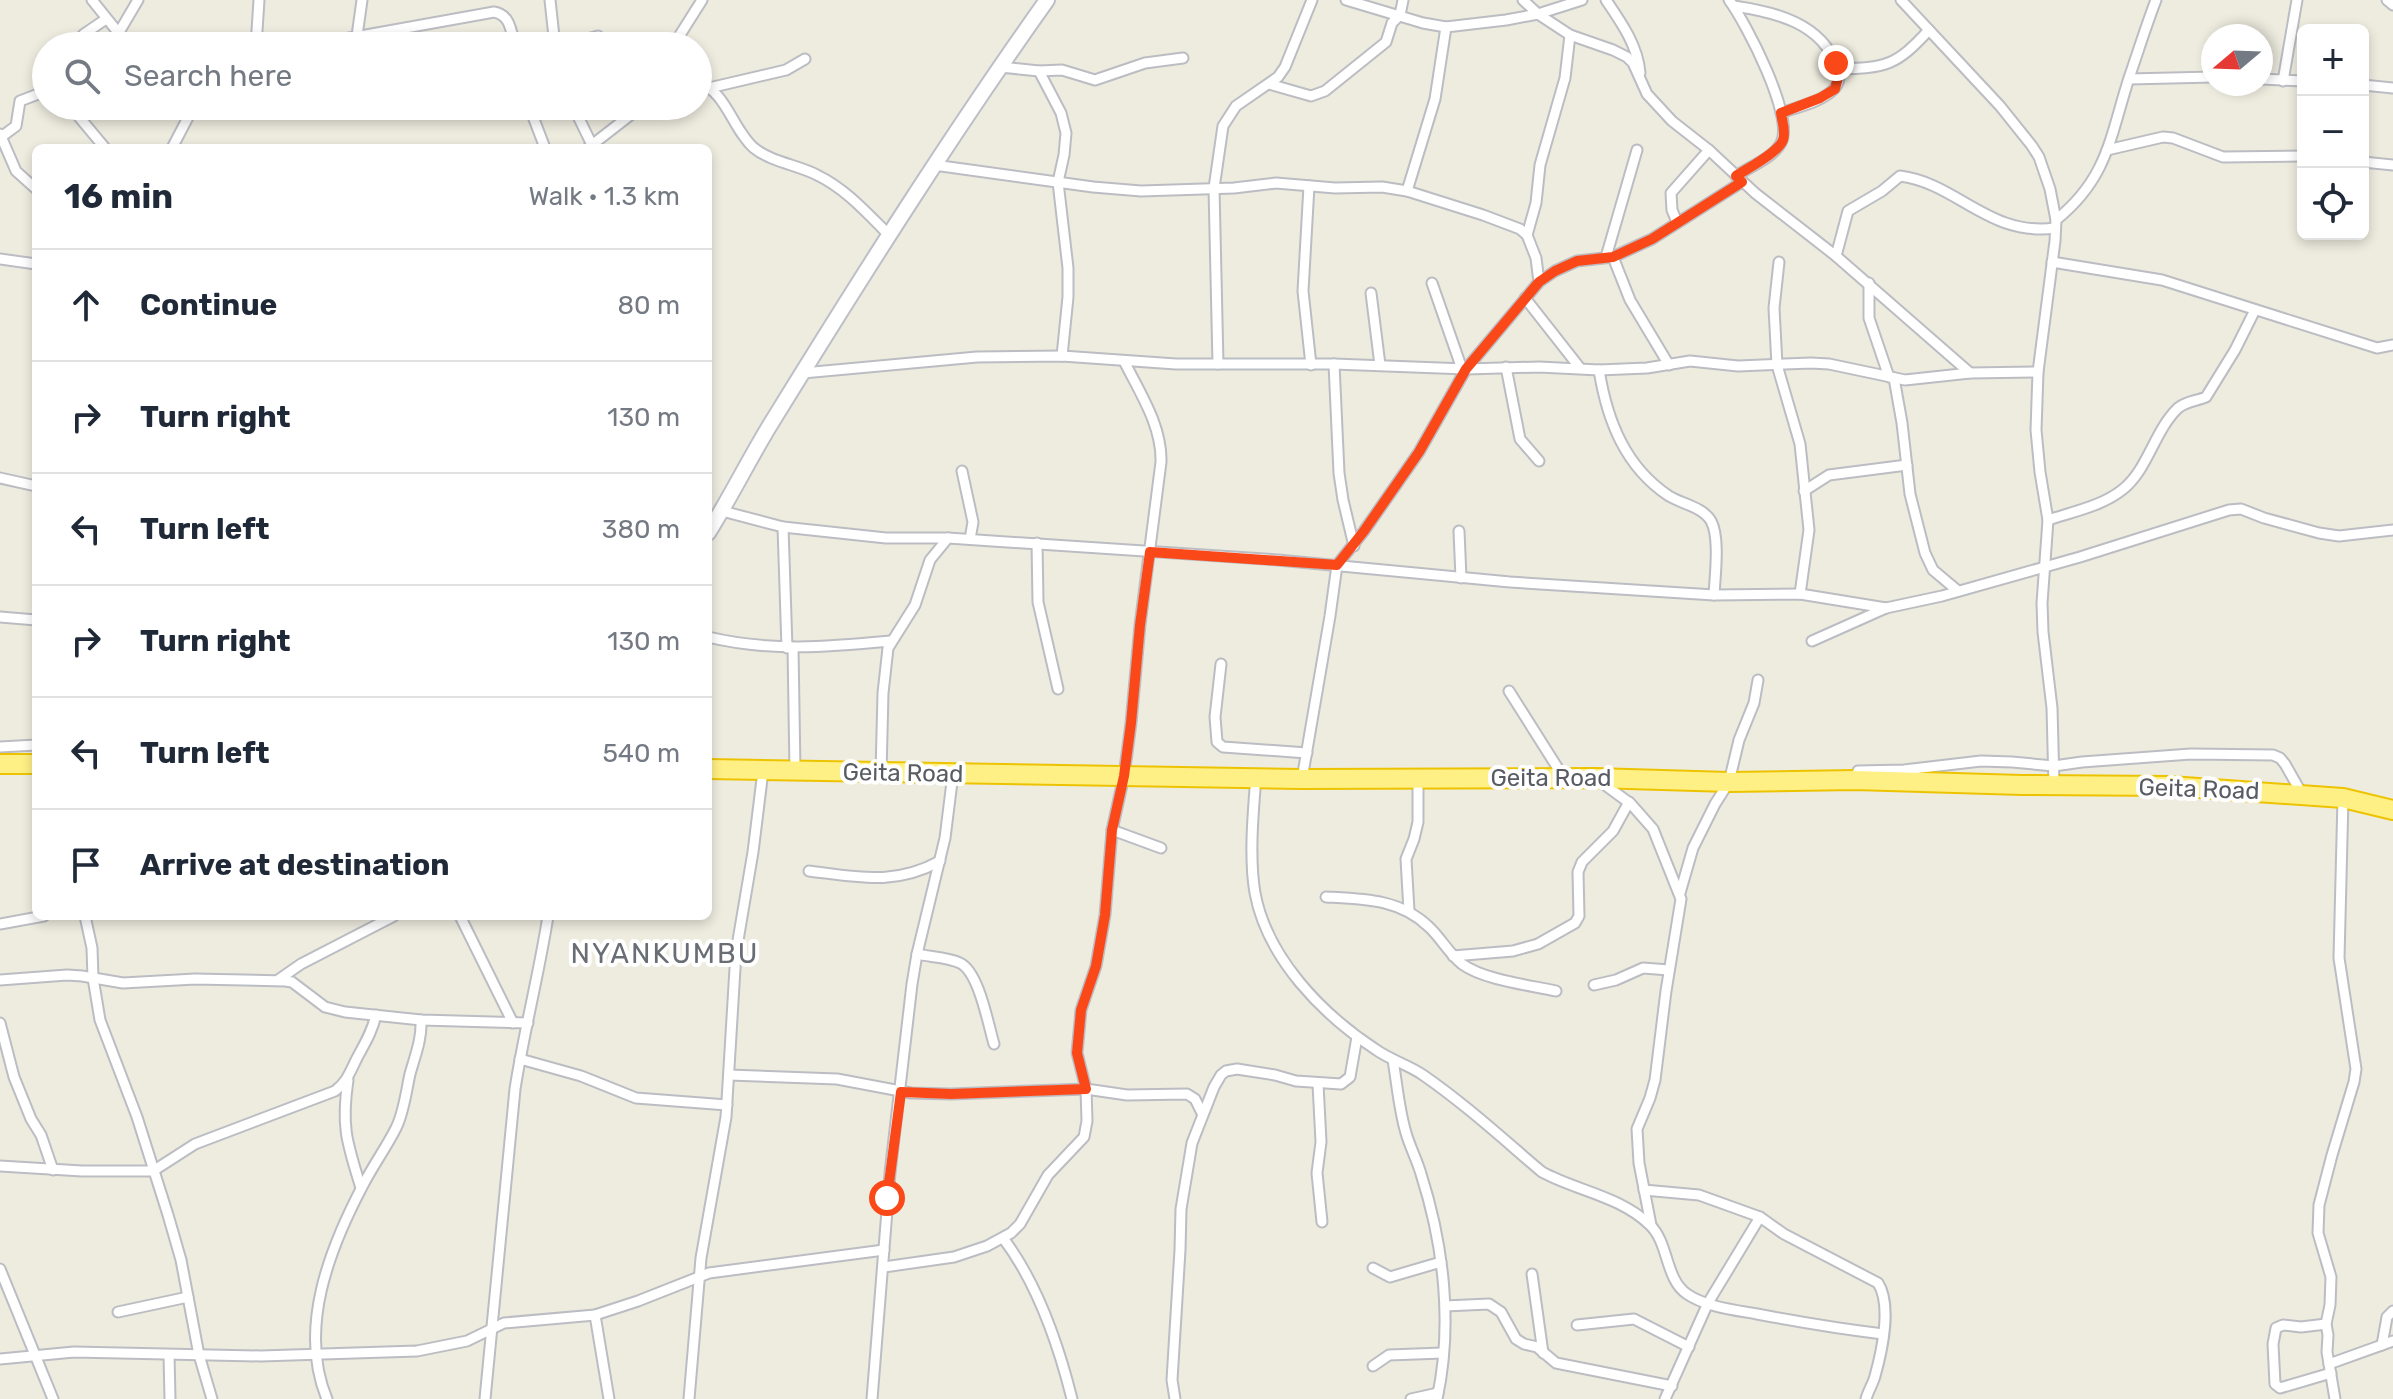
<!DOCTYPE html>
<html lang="en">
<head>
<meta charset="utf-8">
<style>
  body { margin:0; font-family:Rubik,sans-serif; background:#f6f6f7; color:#1f2937 }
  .controls { position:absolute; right:24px; top:24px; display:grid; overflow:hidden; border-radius:12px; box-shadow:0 4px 12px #0003 }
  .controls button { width:72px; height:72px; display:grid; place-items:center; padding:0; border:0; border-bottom:2px solid #e0e1e3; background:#fff; color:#1f2937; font:40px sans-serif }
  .compass { position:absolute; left:2201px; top:24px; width:72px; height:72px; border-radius:50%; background:#fff; box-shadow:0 4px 12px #0003; rotate:251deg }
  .stop { position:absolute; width:24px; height:24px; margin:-18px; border:6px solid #fb4818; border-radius:50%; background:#fff }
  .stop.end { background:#fb4818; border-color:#fff; box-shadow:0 2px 8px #0008 }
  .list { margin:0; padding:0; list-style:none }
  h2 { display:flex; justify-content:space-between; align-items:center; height:104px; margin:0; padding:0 32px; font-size:34px }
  h2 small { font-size:26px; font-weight:400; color:#747a83 }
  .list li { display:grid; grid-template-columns:52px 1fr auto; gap:24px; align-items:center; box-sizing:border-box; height:112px; padding:0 32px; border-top:2px solid #e0e1e3 }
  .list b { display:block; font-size:30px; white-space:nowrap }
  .list em { font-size:26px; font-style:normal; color:#747a83 }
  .icon { flex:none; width:44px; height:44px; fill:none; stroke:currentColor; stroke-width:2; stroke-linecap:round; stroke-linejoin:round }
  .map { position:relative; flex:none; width:2393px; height:1399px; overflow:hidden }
  .search { position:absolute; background:#fff; box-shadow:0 4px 12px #0003; left:32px; top:32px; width:680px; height:88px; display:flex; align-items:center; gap:20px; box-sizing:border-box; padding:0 28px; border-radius:44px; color:#747a83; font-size:30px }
  .panel { position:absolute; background:#fff; box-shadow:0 4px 12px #0003; left:32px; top:144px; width:680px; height:776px; border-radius:12px }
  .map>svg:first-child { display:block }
</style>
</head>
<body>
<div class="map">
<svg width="2393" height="1399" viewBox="0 0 2393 1399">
  <rect width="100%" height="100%" fill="#eeecdf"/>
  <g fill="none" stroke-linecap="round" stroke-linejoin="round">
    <defs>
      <g id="street">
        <polyline points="92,0 129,46"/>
        <polyline points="550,0 555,46"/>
        <polyline points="1346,0 1423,23 1446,27 1506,20 1538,14 1582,0"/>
        <polyline points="1523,0 1538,14 1570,35 1613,50 1627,57 1633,63 1647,94 1672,121 1709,150 1755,193 1836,256 1970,373"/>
        <path d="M 1606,0 C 1621,22 1638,46 1640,73"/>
        <path d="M 1729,0 C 1746,23 1795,117 1781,143 C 1773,158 1749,167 1736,176"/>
        <polyline points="1901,0 2000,106 2032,146 2039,157 2050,189 2056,220 2055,241 2038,372 2036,430 2040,472 2048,520 2042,603 2043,632 2052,708 2054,785"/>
        <polyline points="2387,0 2393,5"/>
        <path d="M 1734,6 C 1775,12 1822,23 1837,67 C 1840,75 1840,84 1833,90 C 1821,102 1797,107 1781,113"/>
        <polyline points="118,34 138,0"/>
        <polyline points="357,36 362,0"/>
        <polyline points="73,46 84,34 106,19"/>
        <polyline points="256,46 259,0"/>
        <path d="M 305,46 L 494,12 C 511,15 511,32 515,46"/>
        <polyline points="562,46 598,36"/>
        <polyline points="673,46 702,0"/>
        <polyline points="1000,67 1039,71 1062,70 1095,80 1145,63 1183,58"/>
        <path d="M 1838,69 C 1886,68 1896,66 1929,30"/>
        <polyline points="1039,71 1061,113 1066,133 1064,155 1058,182 1068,268 1068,297 1062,356"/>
        <polyline points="2129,79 2213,77"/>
        <polyline points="2261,79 2303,81"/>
        <polyline points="2283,81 2297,0"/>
        <path d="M 698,82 C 726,91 733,130 754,148 C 771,162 798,165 817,175 C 846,189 867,213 889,235"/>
        <polyline points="1269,84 1311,96 1325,91 1386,42 1392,23 1400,15 1403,0"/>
        <polyline points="2363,85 2393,88"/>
        <polyline points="709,88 786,70 805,59"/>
        <polyline points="70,106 105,148"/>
        <polyline points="529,106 545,148"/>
        <polyline points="573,106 592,145"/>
        <polyline points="0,134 16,171 36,189"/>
        <polyline points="1,137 16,126 20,101 46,91"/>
        <polyline points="172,148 194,106"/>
        <polyline points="588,148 642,106"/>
        <polyline points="2107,150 2163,137 2173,138 2223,157 2303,156"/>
        <polyline points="2363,162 2393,165"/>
        <polyline points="934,165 1093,187 1141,191 1234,188 1276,183 1335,188 1382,187 1407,191 1483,215 1520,229 1527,235 1536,258 1539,282"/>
        <polyline points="1309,186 1303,291 1311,365"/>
        <polyline points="1407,191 1435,99 1446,27"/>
        <path d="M 2056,220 C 2108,178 2110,137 2129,78 C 2138,52 2146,26 2156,0"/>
        <polyline points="1677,222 1672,210 1671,193 1709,150"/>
        <polyline points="1527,235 1536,203 1540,165 1565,78 1570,35"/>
        <path d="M 1836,256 L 1848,211 L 1882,191 L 1900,176 C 1957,183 1989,237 2055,228"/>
        <polyline points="1606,257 1637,150"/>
        <polyline points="1613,257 1630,300 1669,365"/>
        <polyline points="0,259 36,264"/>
        <polyline points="1779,262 1774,308 1777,365 1800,444 1809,530 1800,594"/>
        <polyline points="2052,262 2162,280 2377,348 2393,345"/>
        <polyline points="1432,283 1462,369"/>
        <polyline points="1869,283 1869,318 1889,377"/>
        <polyline points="1371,293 1380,365"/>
        <polyline points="1525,298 1580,368"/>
        <polyline points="1218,364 1214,188 1223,126 1236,106 1278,77 1285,67 1312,0"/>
        <polyline points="1334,364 1339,473 1343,500 1354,546"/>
        <polyline points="1506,367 1520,439 1539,461"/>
        <path d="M 1599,370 C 1607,420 1625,467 1669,496 C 1682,504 1703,507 1711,521 C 1720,537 1715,576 1714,595"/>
        <polyline points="803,373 977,357 1062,356 1176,364 1334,364 1466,369 1539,367 1599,370 1647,368 1690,361 1738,366 1811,363 1829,364 1905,380 1970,373 2038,372"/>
        <polyline points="1894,378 1902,423 1910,494 1925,553 1933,570 1958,591"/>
        <polyline points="962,471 973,522 970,539"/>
        <polyline points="0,478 36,486"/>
        <polyline points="1804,491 1829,475 1907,465"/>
        <polyline points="722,511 783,527 886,538 948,538 1278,560 1510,582 1714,595 1800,594 1886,608"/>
        <path d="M 2048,520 C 2072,512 2102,506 2122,490 C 2148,470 2154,431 2178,408 C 2186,401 2197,401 2206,397 L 2235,350 L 2255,310"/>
        <polyline points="783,527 787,648"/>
        <polyline points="1459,531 1461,578"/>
        <polyline points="1037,543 1038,602 1058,689"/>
        <polyline points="0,617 36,620"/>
        <path d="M 708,637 C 771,652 827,647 891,641"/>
        <polyline points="1812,641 1886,608 1942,596 2080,557 2229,510 2241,509 2264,518 2319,533 2339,536 2393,530"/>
        <polyline points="793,648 795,771"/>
        <polyline points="1221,664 1215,717 1217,742 1223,747 1307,753"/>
        <polyline points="1509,691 1564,778"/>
        <polyline points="0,747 36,745"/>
        <polyline points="881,773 883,693 888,648 915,605 930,560 948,538"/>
        <path d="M 1256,777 C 1253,813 1249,858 1255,893 C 1267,958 1322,1014 1375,1049 C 1390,1060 1409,1065 1423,1075 C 1465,1104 1503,1139 1542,1172 C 1577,1191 1620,1196 1650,1225 C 1669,1243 1665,1279 1687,1294 C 1706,1307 1735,1310 1757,1314 C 1799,1322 1841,1329 1883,1334"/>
        <polyline points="1302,779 1330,616 1337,565 1364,531 1419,452 1466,369 1539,282 1555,271 1577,261 1613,257 1628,250 1652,239 1742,182"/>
        <polyline points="1855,780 1858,771 1904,770 1981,761 2012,762 2054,766 2082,762 2191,754 2273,755 2280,758 2285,764 2302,794"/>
        <polyline points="1601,782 1631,804 1653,829 1681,899 1666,991 1655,1080 1650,1098 1637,1129 1639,1163 1651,1225"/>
        <polyline points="1112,830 1161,848"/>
        <path d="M 809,871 C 858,877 895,886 940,861"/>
        <polyline points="1680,893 1693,848 1715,804 1729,782 1739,740 1754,703 1758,680"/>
        <path d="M 1326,897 C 1364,899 1400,899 1429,927 C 1441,938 1449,954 1462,964 C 1484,980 1529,985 1556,991"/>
        <polyline points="1409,911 1406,859 1414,839 1418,822 1418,778"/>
        <polyline points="85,916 92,948 93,978 100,1020 137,1117 168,1215 181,1260 199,1355 212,1399"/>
        <polyline points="460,916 513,1023"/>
        <polyline points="0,924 44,916"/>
        <path d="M 917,954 C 930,957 948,957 960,963 C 979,972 988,1024 994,1044"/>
        <polyline points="1453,956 1513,951 1538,944 1575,923 1579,916 1578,872 1582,862 1613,831 1629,802"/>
        <polyline points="0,980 67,975 82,976 123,983 195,979 285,981 292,982 325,1007 345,1012 421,1020 528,1023"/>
        <polyline points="278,980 301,964 394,916"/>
        <polyline points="1594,985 1616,980 1643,968 1669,970"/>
        <polyline points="0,1023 14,1077 31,1119 41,1135 53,1170"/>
        <polyline points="520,1059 581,1076 636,1098 727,1105"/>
        <path d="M 1393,1060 C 1397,1084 1399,1110 1406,1133 C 1410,1147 1417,1160 1421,1174 C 1444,1246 1453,1325 1437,1399"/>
        <polyline points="729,1075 837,1079 911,1093 951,1094 1086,1089 1127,1095 1187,1094 1195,1099 1202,1113"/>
        <path d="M 348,1080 C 341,1127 347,1143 361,1188"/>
        <polyline points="1318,1084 1321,1142 1317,1173 1322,1222"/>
        <path d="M 0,1166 L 82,1171 L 153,1171 L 195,1144 L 335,1091 C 347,1082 350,1072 357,1058 C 365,1043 372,1032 376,1015"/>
        <path d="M 1644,1190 L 1699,1195 L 1760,1217 L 1784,1234 L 1878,1283 C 1892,1305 1882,1351 1875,1376 C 1873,1384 1868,1391 1866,1399"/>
        <path d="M 1003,1238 C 1038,1284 1058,1343 1072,1399"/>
        <path d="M 884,1267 L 954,1257 L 987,1246 L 1011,1233 L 1020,1224 L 1048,1175 L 1084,1137 L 1087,1121 L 1086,1089 L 1077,1053 L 1081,1010 L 1096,966 L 1105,915 L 1112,830 L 1124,776 L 1131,723 L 1140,625 L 1161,462 C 1162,426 1140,393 1124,361"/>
        <polyline points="1373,1268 1390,1277 1441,1262"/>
        <polyline points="0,1269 53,1399"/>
        <polyline points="1532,1274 1543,1353"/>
        <polyline points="1445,1306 1489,1304 1501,1312 1516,1339 1524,1344 1537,1347 1556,1363 1672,1386"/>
        <polyline points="118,1312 188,1297"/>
        <polyline points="595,1315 609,1399"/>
        <polyline points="2326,1324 2301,1327 2283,1325 2276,1328 2273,1344 2275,1384 2280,1388 2331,1373"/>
        <polyline points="1577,1325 1634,1319 1689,1347"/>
        <polyline points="2382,1345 2387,1317 2393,1311"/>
        <polyline points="169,1355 170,1399"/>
        <polyline points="0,1359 74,1352 261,1356 417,1351 467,1341 504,1323 595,1315 638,1301 709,1273 884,1250"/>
        <polyline points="2329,1364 2393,1341"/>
        <polyline points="1373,1366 1389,1355 1442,1353"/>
        <path d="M 327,1399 C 298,1329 329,1250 362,1187 C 372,1167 386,1148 396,1128 C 404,1112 406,1092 410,1074 C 415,1056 422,1039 421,1020"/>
        <path d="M 485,1399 L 515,1089 C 524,1031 539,974 548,916"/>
        <polyline points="689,1399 701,1258 726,1117 736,952 753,852 763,771"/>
        <polyline points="872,1399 890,1173 912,984 917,954 945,838 953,774"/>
        <polyline points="1175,1399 1172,1380 1180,1250 1181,1209 1192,1143 1214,1087 1221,1075 1226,1071 1237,1069 1275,1075 1296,1081 1341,1084 1350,1077 1357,1037"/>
        <polyline points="1411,1399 1438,1393"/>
        <polyline points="1665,1399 1708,1303 1760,1217"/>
        <polyline points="2335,1399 2327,1352 2328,1335 2326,1324 2330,1305 2331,1277 2318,1233 2319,1205 2332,1155 2354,1082 2356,1069 2339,958 2343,798"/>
      </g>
      <path id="secondary" d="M 708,533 C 732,495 751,455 775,417 C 862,276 951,135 1047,0"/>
      <g id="highway">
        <polyline points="0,764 36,764"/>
        <polyline points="708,769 1302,779 1595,778 1729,782 1855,780 2022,785 2170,786 2343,798 2393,810"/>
      </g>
    </defs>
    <use href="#street" stroke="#bbbdc3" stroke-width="13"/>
    <use href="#secondary" stroke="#bdbfc8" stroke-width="18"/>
    <use href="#highway" stroke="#edc300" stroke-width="22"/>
    <use href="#street" stroke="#fff" stroke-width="9"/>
    <use href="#secondary" stroke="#fff" stroke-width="14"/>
    <use href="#highway" stroke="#fff085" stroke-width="18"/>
  </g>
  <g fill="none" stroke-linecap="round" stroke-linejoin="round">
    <path stroke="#fb4818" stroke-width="10" d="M 887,1198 L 901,1092 L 951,1094 L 1086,1089 L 1077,1053 L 1081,1010 L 1096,966 L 1105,915 L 1112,830 L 1124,776 L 1131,723 L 1140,625 L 1150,552 L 1337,565 L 1364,531 L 1419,452 L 1466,369 L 1539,282 L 1555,271 L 1577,261 L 1613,257 L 1652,239 L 1742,182 L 1736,176 C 1748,168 1778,153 1783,140 C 1786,132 1782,121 1781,113 L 1820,98 L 1835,89 L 1839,74 L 1836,63"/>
  </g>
  <g text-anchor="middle" stroke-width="8" stroke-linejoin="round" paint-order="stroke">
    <g font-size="24" fill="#595c63" stroke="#fff">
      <text transform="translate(903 773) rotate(1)" y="8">Geita Road</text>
      <text x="1551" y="786">Geita Road</text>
      <text transform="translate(2199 789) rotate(2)" y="8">Geita Road</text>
    </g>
    <g font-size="28" letter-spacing="2" fill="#696e75" stroke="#fff">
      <text x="665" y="963">NYANKUMBU</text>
    </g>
  </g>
</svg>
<div class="controls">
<button>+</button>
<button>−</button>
<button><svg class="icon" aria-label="locate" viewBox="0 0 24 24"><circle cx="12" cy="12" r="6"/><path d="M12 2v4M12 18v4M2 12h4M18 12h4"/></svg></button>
</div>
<svg class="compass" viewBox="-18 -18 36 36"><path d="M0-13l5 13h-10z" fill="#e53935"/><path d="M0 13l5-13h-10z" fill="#747a83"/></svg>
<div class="stop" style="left:887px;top:1198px"></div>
<div class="stop end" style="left:1836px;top:63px"></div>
<div class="search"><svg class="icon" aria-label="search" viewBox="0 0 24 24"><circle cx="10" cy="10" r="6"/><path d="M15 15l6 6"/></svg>Search here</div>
<section class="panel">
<h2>16 min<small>Walk · 1.3 km</small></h2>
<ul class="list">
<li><svg class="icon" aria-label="ahead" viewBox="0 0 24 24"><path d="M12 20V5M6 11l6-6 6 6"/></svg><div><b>Continue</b></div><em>80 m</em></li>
<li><svg class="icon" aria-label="right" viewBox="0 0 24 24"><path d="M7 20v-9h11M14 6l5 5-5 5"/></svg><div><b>Turn right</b></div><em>130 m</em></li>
<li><svg class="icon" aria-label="left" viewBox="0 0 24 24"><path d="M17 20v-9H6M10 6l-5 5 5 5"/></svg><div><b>Turn left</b></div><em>380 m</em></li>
<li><svg class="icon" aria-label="right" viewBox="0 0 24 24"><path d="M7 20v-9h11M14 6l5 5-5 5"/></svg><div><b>Turn right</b></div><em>130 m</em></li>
<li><svg class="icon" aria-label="left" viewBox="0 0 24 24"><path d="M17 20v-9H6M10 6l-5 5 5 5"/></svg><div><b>Turn left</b></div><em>540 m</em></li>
<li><svg class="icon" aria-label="arrive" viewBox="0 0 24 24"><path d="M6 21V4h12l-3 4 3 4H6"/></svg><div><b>Arrive at destination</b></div></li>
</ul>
</section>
</div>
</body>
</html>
